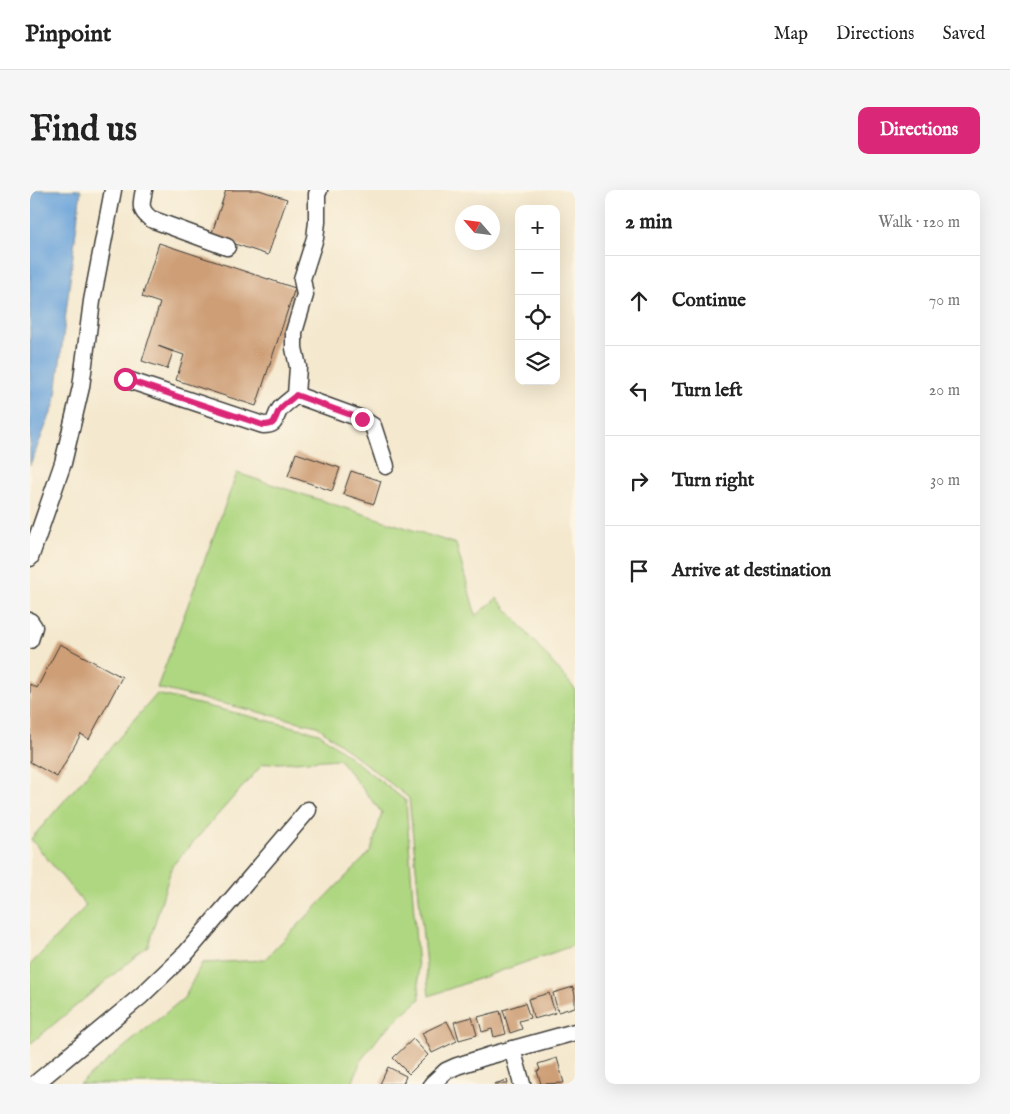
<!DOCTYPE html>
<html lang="en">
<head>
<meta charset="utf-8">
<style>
  body { margin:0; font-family:"IM FELL English",serif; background:#f6f6f6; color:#222 }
  .controls { position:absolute; right:15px; top:15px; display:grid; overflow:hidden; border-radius:10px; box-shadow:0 5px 20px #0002 }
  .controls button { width:45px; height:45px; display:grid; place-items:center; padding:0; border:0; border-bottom:1px solid #e0e0e0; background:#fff; color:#222; font:25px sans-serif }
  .compass { position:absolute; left:425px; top:15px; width:45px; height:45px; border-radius:50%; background:#fff; box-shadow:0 5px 20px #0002; rotate:298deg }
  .stop { position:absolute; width:15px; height:15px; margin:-11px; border:4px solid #db2777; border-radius:50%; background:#fff }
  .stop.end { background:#db2777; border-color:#fff; box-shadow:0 1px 5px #0008 }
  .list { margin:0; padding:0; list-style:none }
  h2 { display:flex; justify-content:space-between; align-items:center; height:65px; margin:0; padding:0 20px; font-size:21px }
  h2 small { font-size:16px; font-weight:400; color:#767676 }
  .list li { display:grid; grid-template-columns:32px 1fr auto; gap:15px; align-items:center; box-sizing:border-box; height:90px; padding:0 20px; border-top:1px solid #e0e0e0 }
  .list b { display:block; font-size:19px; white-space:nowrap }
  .list em { font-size:16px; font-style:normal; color:#767676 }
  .icon { flex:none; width:28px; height:28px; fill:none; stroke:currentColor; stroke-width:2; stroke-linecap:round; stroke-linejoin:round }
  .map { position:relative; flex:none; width:545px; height:894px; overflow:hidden; border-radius:10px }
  header { display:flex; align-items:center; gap:30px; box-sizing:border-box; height:70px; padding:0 25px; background:#fff; border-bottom:1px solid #e0e0e0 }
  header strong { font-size:24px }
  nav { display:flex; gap:28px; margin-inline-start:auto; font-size:18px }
  .intro { display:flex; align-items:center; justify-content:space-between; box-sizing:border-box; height:120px; padding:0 30px }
  h1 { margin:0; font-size:35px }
  .button { padding:12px 22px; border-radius:10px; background:#db2777; color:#fff; font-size:18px; font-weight:700 }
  main { display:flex; gap:30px; padding:0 30px }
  aside { flex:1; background:#fff; border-radius:10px; box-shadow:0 5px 20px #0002 }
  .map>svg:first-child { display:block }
</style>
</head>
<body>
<header>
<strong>Pinpoint</strong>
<nav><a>Map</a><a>Directions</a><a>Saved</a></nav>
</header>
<div class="intro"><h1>Find us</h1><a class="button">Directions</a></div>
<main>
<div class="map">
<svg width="545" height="894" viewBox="0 0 545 894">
  <rect width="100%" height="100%" fill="#fcf5e5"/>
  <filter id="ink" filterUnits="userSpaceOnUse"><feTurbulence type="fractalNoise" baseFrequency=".02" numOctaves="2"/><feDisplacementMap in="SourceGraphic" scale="10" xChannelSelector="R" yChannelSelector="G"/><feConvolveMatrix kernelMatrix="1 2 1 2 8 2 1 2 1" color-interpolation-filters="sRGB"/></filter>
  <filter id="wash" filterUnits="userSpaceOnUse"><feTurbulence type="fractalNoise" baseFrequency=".0096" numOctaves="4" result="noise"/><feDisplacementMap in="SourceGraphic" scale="20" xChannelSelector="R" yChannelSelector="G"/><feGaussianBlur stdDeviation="1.12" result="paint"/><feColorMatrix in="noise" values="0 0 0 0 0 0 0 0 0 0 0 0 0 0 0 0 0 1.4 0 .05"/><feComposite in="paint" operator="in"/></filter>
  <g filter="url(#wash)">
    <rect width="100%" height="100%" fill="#f4e8ce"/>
    <g fill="#afd781" stroke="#667a4e">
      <polygon points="207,283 426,354 446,426 467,408 545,499 545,755 399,806 379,608 287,536 127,498"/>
      <polygon points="127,504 289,543 376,611 390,809 353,842 331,870 322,894 49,894 154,808 172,773 234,770 341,661 352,623 309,569 233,574 142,676 118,756 0,854 0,775 56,716 1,649"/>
    </g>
    <polygon fill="#6ca4da" stroke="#44607b" points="0,0 51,0 25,213 0,275"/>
    <g id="blocks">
      <g fill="#ce9f77">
        <polygon points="196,0 229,0 257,9 238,65 181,46"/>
        <polygon points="129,53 265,98 226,216 146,190 154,165 128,156 143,162 137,179 112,171 130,113 112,107"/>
        <polygon points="266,263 310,278 302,301 258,286"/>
        <polygon points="321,281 351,291 344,314 313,304"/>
        <polygon points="30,454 92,487 59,549 51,544 27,587 0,572 0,494 7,498"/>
        <polygon points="543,797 545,805 545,817 528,822 523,803"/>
        <polygon points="519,803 525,823 504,829 498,809"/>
        <polygon points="495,813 500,828 489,831 492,839 480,843 473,820"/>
        <polygon points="470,821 476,844 464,847 462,839 452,842 448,827"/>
        <polygon points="442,827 447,845 429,850 424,832"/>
        <polygon points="417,831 427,851 402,863 392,843"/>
        <polygon points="383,849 398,865 379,884 363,868"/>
        <polygon points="527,868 534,893 511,894 507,881 510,880 508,874"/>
        <polygon points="358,877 376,886 373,894 350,894"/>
        <polygon points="477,890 478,894 464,894"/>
      </g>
    </g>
  </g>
  <g filter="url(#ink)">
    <use href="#blocks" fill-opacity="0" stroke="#3c3b37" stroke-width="1"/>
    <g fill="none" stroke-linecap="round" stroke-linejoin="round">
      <defs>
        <g id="minor">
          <path d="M 114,0 C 111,14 109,20 121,29 L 197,57"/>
          <path d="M 95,189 L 233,235 C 248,235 243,229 250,219 C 254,214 261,210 266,205 L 268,177 L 264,158 L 264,142 L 275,105 L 272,89 L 285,48 L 287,32 L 287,4 L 289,0"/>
          <polyline points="266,205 332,229 343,236 356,276"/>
          <polyline points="0,368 33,273 51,197 62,111 83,0"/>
          <polyline points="0,431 4,437 0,450"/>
          <polyline points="482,859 492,894"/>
          <polyline points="5,894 111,806 157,762 278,620"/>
          <polyline points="402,894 416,881 427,876 458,866 545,842"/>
        </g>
      </defs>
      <use href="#minor" stroke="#3c3b37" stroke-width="19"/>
      <use href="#minor" stroke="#fff" stroke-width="16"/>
    </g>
  </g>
  <g fill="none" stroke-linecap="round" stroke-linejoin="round" filter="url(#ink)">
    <path stroke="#db2777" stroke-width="6" d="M 95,189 L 233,235 C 248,235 243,229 250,219 C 254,214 261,210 266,205 L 332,229"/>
  </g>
</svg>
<div class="controls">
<button>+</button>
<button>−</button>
<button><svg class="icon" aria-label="locate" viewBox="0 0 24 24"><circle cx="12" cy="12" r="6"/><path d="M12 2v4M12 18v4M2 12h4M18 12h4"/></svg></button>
<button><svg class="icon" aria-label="layers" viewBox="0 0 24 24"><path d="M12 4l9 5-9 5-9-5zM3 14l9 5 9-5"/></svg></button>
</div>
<svg class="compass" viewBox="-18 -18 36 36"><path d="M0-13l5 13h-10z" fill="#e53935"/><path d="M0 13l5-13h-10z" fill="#767676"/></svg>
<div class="stop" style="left:95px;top:189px"></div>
<div class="stop end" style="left:332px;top:229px"></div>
</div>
<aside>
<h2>2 min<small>Walk · 120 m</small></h2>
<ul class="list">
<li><svg class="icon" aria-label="ahead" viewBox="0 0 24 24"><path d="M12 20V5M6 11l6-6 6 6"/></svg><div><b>Continue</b></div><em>70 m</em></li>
<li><svg class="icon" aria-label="left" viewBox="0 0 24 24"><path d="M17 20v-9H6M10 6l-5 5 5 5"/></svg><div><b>Turn left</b></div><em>20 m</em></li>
<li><svg class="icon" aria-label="right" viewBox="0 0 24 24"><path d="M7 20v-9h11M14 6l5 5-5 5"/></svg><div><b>Turn right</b></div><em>30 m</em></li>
<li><svg class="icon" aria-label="arrive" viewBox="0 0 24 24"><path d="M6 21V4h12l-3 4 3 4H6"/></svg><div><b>Arrive at destination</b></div></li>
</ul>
</aside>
</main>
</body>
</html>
